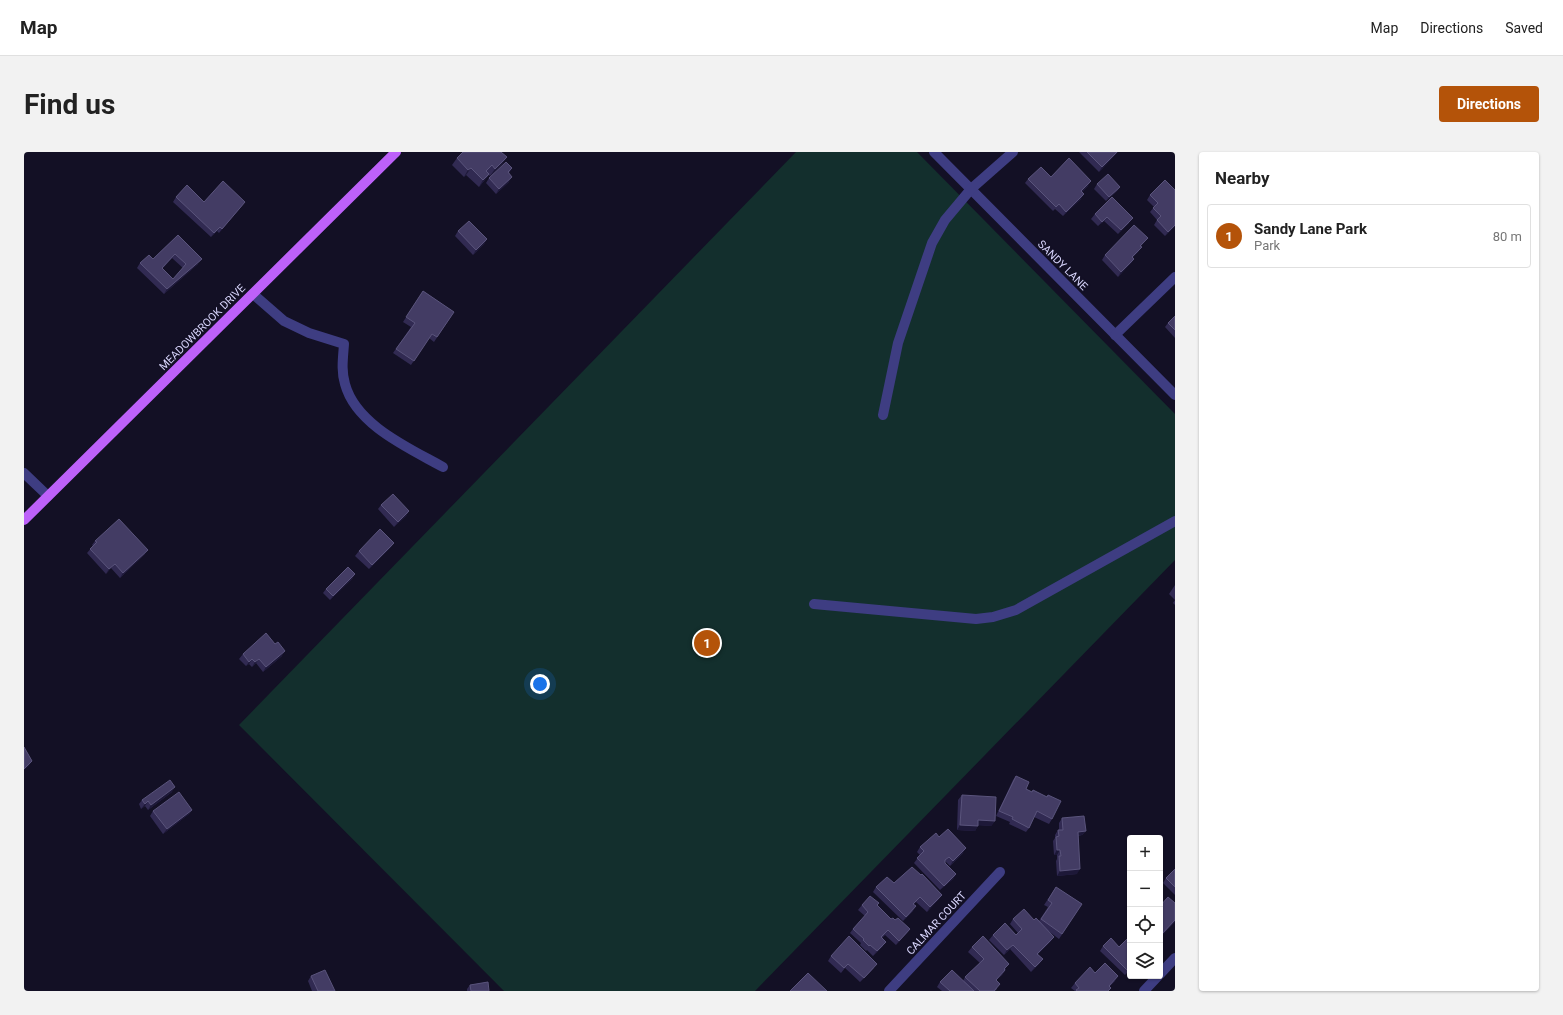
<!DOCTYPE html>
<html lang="en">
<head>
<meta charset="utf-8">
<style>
  body { margin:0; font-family:Roboto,sans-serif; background:#f2f2f2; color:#222 }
  .controls { position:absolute; right:12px; bottom:12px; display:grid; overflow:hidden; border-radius:4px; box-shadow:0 1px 3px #0004 }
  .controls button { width:36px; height:36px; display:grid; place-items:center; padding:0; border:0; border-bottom:1px solid #e0e0e0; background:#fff; color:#222; font:20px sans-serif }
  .you { position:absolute; left:516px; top:532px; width:14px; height:14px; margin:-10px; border:3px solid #fff; border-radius:50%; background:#1a73e8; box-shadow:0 0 0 6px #1a73e833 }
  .badge { display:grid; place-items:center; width:26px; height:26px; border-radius:50%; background:#b45309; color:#fff; font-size:13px; font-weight:700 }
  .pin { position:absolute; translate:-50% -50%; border:2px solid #fff; box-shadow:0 1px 4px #0006 }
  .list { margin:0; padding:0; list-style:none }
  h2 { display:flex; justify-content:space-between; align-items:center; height:52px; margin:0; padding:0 16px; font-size:17px }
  h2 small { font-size:13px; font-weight:400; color:#767676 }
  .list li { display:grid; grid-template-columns:26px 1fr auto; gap:12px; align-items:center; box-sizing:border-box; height:64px; margin:0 8px 8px; padding:0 8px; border:1px solid #e0e0e0; border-radius:4px }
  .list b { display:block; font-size:15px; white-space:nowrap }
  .list p { margin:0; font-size:13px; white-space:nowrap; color:#767676 }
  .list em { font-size:13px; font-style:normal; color:#767676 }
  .icon { flex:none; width:22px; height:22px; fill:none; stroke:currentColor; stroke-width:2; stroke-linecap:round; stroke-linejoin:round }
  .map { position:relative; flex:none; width:1151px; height:839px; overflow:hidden; border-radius:4px }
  header { display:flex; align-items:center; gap:24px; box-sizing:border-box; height:56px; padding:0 20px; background:#fff; border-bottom:1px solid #e0e0e0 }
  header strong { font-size:19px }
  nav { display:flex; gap:22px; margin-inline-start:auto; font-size:14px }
  .intro { display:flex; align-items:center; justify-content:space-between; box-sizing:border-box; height:96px; padding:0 24px }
  h1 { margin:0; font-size:28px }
  .button { padding:10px 18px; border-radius:4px; background:#b45309; color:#fff; font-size:14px; font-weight:700 }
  main { display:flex; gap:24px; padding:0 24px }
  aside { flex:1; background:#fff; border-radius:4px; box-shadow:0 1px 3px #0004 }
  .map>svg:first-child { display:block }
</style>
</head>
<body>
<header>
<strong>Map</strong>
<nav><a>Map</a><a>Directions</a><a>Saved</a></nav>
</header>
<div class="intro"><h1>Find us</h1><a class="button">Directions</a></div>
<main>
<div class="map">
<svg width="1151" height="839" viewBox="0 0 1151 839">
  <rect width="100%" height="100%" fill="#131025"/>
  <polygon fill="#132f2d" points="772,0 893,0 1151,262 1151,408 731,839 480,839 215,573"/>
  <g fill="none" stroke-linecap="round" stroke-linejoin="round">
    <g stroke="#3e3d82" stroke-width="10">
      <polyline points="910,0 1151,243"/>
      <path d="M 229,142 L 260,169 L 285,181 L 320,192 C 319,206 317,219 321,232 C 332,273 385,296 419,315"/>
      <polyline points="1091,183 1151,125"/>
      <polyline points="859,263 874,191 908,91 921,68 947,37 989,0"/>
      <polyline points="0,321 24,344"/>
      <polyline points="790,452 952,467 969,465 992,458 1151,369"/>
      <polyline points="1136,822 1151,806"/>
      <polyline points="865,839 976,720"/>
      <polyline points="1120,839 1134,824"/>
    </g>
    <polyline stroke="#bd61f9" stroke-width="10" points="0,368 372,0"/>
  </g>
  <g fill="#312a52" fill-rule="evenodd">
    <polygon points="1055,0 1094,0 1075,20"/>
    <polygon points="483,5 478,12 466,24 465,23 455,35 442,23 440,25 428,13 433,6"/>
    <polygon points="488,16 485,21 485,30 472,42 462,31 465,26"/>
    <polygon points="1027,25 1064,34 1058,40 1057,47 1039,64 1031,57 1029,59 1001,31 1004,27"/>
    <polygon points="1141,28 1151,74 1141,84 1130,73 1133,68 1126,60 1130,55 1123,48 1126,43"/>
    <polygon points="1073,32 1096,35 1093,39 1082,49 1070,37"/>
    <polygon points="152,45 180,50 221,50 195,81 193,79 187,85 149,50"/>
    <polygon points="1088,45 1105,71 1094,82 1080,69 1074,74 1067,67 1071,62"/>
    <polygon points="434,79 463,87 460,92 449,103 431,84"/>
    <path d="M 154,83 L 174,112 L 140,142 L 113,116 L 116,111 L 129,107 ZM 148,106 L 159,116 L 149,127 L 138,117 Z"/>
    <polygon points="1124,86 1117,94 1114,100 1109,105 1110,107 1107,111 1094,125 1078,108 1081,103"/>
    <polygon points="399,139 430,160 410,190 405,186 387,213 369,201 387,175 379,170"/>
    <polygon points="1151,164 1151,186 1141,175 1144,171"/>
    <polygon points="357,353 385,359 382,364 370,375 354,357"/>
    <polygon points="71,389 121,402 96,426 87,416 82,422 63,401 69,394 68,393"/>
    <polygon points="370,391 367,395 345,417 331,404 335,399"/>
    <polygon points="331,422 328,427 306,448 299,441 302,437"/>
    <polygon points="1151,433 1151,453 1149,451 1151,448 1145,442"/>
    <polygon points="219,502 258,504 239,520 232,511 228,515 225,512 222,514 215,507"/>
    <polygon points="992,624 1002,637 1008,640 1009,638 1022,645 1024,643 1028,667 1025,672 1010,665 1005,676 1002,680 985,672 986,670 972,664 989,628"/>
    <polygon points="148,640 124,658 121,654 117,657 115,652 118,648"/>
    <polygon points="938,643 971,669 967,674 954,673 951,679 933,678 934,648"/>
    <polygon points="168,658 165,662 139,682 126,664 129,659"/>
    <polygon points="1038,666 1062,679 1058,683 1054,684 1053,722 1033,724 1032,709 1033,707 1033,703 1030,703 1029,689 1031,686 1031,683 1034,678 1035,678 1035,671"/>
    <polygon points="915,685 939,701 926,714 921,709 921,711 932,722 929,727 916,738 890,711 896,703 893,700 896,695"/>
    <polygon points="1151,717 1151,743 1139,731 1142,726"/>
    <polygon points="870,731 918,743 914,748 903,760 892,750 890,752 889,759 879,769 849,740 852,735"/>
    <polygon points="1032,735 1058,752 1035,787 1023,778 1030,785 1026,790 1014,802 1019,807 1015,812 1007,820 986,797 980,803 965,788 969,783 992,783 994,781 986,772 989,767 1010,768 1015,769 1024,755 1020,753"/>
    <polygon points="838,753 853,754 867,767 871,768 886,777 882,782 872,793 861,783 858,786 859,794 849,804 843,798 842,799 836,793 837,791 826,781 829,777 841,764 834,758"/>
    <polygon points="1079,794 1095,795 1106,818 1101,823 1076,799"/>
    <polygon points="948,795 982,817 978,823 972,828 973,837 971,839 918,839 913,835 916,830 939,829 941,825 956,811 944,800"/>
    <polygon points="807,804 850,816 836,830 821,816 817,821 804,809"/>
    <polygon points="1071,821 1091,829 1085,835 1085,839 1051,839 1047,836 1051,831"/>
    <polygon points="287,824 311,839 288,839 284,829"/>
    <polygon points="446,833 465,839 443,839 443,837"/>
  </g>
  <g fill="#1d1838">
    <polygon points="1093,0 1094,0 1075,20 1078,15"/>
    <polygon points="483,5 478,12 466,24 471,17"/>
    <polygon points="447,16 442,23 440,25 444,18"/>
    <polygon points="465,22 460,29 455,35 459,28"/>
    <polygon points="488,25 485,30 472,42 475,37"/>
    <polygon points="1067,29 1064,34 1054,44 1057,39"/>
    <polygon points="1096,35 1093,39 1082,49 1085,45"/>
    <polygon points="1060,42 1057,47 1039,64 1042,60"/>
    <polygon points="221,50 218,54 195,81 198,77"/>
    <polygon points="1083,65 1080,69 1074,74"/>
    <polygon points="1109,66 1105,71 1094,82 1097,78"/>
    <polygon points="1151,73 1151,74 1141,84 1144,80"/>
    <polygon points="196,75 193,79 187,85 190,81"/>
    <polygon points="463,87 460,92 449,103 452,98"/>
    <polygon points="1118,95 1114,100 1105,109 1108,105"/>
    <polygon points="151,102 148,106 135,121 138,116"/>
    <polygon points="178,107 174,112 140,142 143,137"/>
    <polygon points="1110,107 1107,111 1094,125 1097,120"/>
    <polygon points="385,359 382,364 370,375 374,370"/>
    <polygon points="370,391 367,395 345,417 348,413"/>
    <polygon points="124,398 121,402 96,426 99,421"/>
    <polygon points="91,412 87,416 82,422 85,417"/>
    <polygon points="331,422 328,427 306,448 309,444"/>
    <polygon points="261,499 258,504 239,520 242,515"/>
    <polygon points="228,507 225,512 222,514 225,510"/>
    <polygon points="235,507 232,511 228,515 231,510"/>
    <polygon points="8,609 5,614 0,618 0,617"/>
    <polygon points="151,635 148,640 124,658 127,653"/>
    <polygon points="124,649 121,654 117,657 121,652"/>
    <polygon points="168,658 165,662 139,682 143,677"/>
    <polygon points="954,668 971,669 967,674 951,673"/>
    <polygon points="936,673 954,674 951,679 933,678"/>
    <polygon points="1062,679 1058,683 1051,684 1054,680"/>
    <polygon points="942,696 939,701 926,714 929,709"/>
    <polygon points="1033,698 1036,698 1033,703 1030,703"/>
    <polygon points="1056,717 1053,722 1033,724 1036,719"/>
    <polygon points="932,722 929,727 916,738"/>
    <polygon points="918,743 914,748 903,760 906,755"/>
    <polygon points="892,754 889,759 879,769 882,765"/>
    <polygon points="1151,768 1151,770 1136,786 1137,783"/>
    <polygon points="886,777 882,782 872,793 875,789"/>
    <polygon points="1030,785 1026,790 1010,806 1013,802"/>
    <polygon points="862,790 859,794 849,804 853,799"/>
    <polygon points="989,793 986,797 980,803 983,798"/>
    <polygon points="1019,807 1015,812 1007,820 1011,815"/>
    <polygon points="981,818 978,823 968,832 972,828"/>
    <polygon points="1094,824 1091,829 1081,839 1085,834"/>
  </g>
  <g fill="#433c64" stroke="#5a547c" fill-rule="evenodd">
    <polygon points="439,0 477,0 483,5 471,17 468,13 462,19 465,22 459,28 447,16 444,18 433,6"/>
    <polygon points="1063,0 1093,0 1078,15"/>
    <polygon points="1045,6 1067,29 1057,39 1060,42 1042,60 1035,52 1032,55 1004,27 1017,15 1027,25"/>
    <polygon points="482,10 488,16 484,20 488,25 475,37 465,26"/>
    <polygon points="1084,22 1096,35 1085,45 1073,32"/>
    <polygon points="1141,28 1151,38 1151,73 1144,80 1133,68 1137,64 1129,56 1134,51 1126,43"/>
    <polygon points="199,29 221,50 198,77 196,75 190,81 152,45 163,33 180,50"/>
    <polygon points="1088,45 1109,66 1097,78 1083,65 1078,70 1071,62"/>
    <polygon points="445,69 463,87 452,98 434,79"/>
    <polygon points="1110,73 1124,86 1116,94 1118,95 1108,105 1110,107 1097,120 1081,103"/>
    <path d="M 154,83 L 178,107 L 143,137 L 116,111 L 125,103 L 129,107 ZM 151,102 L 162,112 L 149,127 L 138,116 Z"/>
    <polygon points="399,139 430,160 413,185 408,182 390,209 372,197 391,171 382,165"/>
    <polygon points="1151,164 1151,178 1144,171"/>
    <polygon points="369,342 385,359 374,370 357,353"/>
    <polygon points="95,367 124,398 99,421 91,412 85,417 66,397 73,390 71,389"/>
    <polygon points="356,377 370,391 348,413 335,399"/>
    <polygon points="324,415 331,422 309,444 302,437"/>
    <polygon points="242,481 251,492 254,490 261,499 242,515 235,507 231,510 228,507 225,510 219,502"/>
    <polygon points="0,595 8,609 0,617"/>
    <polygon points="992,624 1005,630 1002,637 1008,640 1009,638 1023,645 1024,643 1037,649 1028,667 1013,659 1005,676 988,667 989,665 975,659"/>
    <polygon points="146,628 151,635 127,653 124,649 121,652 118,648"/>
    <polygon points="155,640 168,658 143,677 129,659"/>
    <polygon points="938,643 972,645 971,669 954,668 954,674 936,673"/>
    <polygon points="1060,664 1062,679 1054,680 1056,717 1036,719 1035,704 1037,704 1036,698 1033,698 1032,685 1035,684 1034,678 1039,678 1038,666"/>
    <polygon points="924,677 942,696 929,709 925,705 921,708 921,711 932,722 920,734 893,706 900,699 896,695 912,681 915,685"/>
    <polygon points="888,715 897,723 898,722 918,743 906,755 896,745 889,752 892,754 882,765 852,735 863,725 870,731"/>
    <polygon points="1151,717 1151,735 1142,726"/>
    <polygon points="1032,735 1058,752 1038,782 1017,767 1028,751 1024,748"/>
    <polygon points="846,744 855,751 853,753 867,767 869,766 871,768 874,766 886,777 875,789 864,778 857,785 862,790 853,799 846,793 845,794 839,788 840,787 829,777 844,760 838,753"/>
    <polygon points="1144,745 1151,751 1151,768 1137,783 1136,782 1136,754"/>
    <polygon points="1000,757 1010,768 1012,766 1030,785 1013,802 1019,807 1011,815 989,793 983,798 969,783 981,771 992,783 998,777 989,767"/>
    <polygon points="825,784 853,812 840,826 824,812 820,816 807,804"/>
    <polygon points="959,784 985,812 980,817 981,818 972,828 976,832 970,839 956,839 941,825 960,807 948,795"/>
    <polygon points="1106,784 1106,816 1104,819 1079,794 1087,786 1095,795"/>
    <polygon points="1081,811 1094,824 1085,834 1087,836 1084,839 1053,839 1052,838 1055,836 1051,831 1066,815 1071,821"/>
    <polygon points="301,818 311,839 294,839 287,824"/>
    <polygon points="928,818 950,839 926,839 916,830"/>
    <polygon points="784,821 803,839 766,839"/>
    <polygon points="464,830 465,839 447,839 446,833"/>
  </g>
  <g text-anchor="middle" stroke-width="3.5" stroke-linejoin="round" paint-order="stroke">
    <g font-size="11" fill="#d9d6fd" stroke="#131025">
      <text transform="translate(1039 113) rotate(45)" y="4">SANDY LANE</text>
      <text transform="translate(178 175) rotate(-45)" y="4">MEADOWBROOK DRIVE</text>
      <text transform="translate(912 771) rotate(-47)" y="4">CALMAR COURT</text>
    </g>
  </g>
</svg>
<div class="controls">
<button>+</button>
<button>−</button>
<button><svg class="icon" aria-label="locate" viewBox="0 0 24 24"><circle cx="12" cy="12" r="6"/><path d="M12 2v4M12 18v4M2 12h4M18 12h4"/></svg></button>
<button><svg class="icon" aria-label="layers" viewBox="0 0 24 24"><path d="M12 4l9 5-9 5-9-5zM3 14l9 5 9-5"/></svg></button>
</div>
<div class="you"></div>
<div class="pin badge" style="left:683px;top:491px">1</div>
</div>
<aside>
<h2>Nearby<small></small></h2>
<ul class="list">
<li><span class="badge">1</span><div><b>Sandy Lane Park</b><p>Park</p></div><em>80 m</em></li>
</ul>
</aside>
</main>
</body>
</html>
